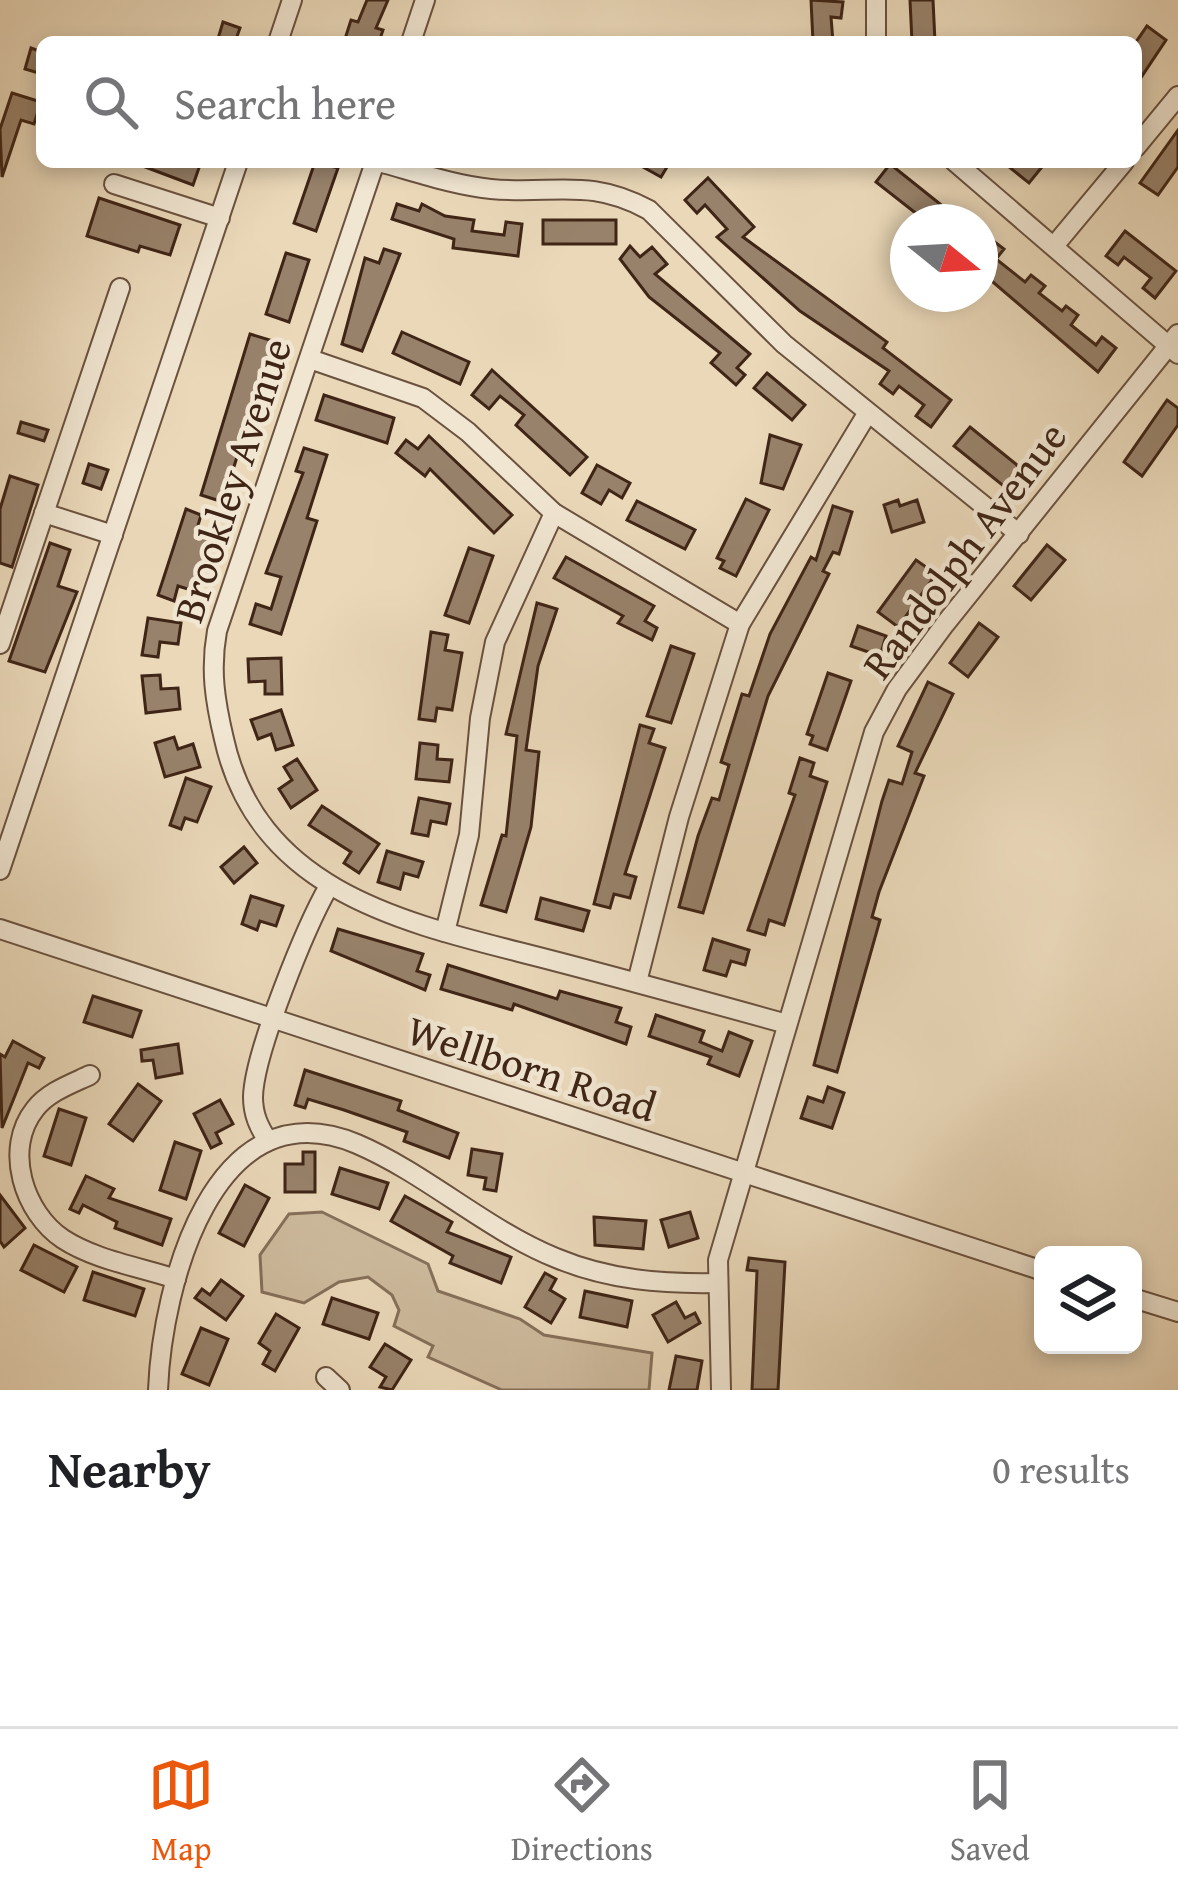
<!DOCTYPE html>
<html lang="en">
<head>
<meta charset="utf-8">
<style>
  body { margin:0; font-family:"Gentium Book Plus",serif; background:#f2f2f2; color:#202124 }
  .controls { position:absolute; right:36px; bottom:36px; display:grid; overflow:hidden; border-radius:18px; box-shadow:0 6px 18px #0003 }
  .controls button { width:108px; height:108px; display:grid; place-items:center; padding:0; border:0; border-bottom:3px solid #e0e0e0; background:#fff; color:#202124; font:60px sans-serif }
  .compass { position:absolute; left:890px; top:204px; width:108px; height:108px; border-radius:50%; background:#fff; box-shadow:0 6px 18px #0003; rotate:108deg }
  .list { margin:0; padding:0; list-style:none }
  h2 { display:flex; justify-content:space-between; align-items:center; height:156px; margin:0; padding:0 48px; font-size:51px }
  h2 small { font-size:39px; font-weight:400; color:#757577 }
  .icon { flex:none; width:66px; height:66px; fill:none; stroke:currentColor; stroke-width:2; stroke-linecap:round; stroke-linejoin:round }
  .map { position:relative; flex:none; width:1178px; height:1390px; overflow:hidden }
  .search { position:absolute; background:#fff; box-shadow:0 6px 18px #0003; left:36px; right:36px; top:36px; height:132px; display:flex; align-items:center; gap:30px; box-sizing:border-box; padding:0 42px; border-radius:18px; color:#757577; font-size:45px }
  .sheet { height:336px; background:#fff }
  nav { display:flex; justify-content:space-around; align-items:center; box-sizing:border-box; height:168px; border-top:3px solid #e0e0e0; background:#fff; font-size:33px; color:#757577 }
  nav a { display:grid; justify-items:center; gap:6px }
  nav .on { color:#ea580c }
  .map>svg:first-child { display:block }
</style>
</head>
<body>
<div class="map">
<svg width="1178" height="1390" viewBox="0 0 1178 1390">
  <rect width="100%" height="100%" fill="#ead8b9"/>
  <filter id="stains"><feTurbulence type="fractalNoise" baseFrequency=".00167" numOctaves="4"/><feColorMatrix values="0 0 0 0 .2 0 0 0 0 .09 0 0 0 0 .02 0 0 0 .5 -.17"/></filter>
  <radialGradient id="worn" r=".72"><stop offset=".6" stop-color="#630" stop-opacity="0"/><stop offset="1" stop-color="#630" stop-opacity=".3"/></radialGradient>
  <polygon fill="#cdba9d" stroke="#86705a" stroke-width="3" points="322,1212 428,1264 438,1291 520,1319 544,1335 652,1353 649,1390 502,1390 428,1357 433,1346 394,1326 399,1310 392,1295 368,1277 339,1282 304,1303 262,1292 260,1255 289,1214"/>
  <g fill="#98826b" stroke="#3f2516" stroke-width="3">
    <polygon points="367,0 388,0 376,28 383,30 379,42 344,42 351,20 358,22"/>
    <polygon points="811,0 843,2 841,18 831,17 833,42 813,42"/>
    <polygon points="910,0 933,0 935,42 912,42"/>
    <polygon points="223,22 240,28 235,42 217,42"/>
    <polygon points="1147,26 1166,40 1136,85 1136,42"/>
    <polygon points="31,48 42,52 42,74 25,69"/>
    <polygon points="12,93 41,102 34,124 21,120 2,177 0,129"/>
    <polygon points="1178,130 1178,167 1158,195 1140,183"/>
    <polygon points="132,162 201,162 193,185"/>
    <polygon points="315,162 338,168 316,231 294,223"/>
    <polygon points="634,162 670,162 661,177"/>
    <polygon points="1003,162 1046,162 1029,183"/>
    <polygon points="890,164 950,212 953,207 972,222 927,222 876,182"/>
    <polygon points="708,178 754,227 743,237 887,342 883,348 951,400 931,427 916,416 924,405 899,386 893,394 880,384 889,371 800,311 717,237 727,229 705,205 697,213 685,200"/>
    <polygon points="99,198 180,225 170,255 140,246 138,252 87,236"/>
    <polygon points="397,204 419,211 422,204 445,216 474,220 472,231 504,235 506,222 522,224 518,256 453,248 454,239 392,219"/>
    <rect x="543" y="220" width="73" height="24"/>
    <polygon points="1125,231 1176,271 1155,298 1143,288 1151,278 1124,257 1118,265 1106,256"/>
    <polygon points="992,240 1004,249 996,259 1025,282 1031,275 1045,286 1039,293 1062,311 1066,306 1078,315 1071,325 1096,345 1102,337 1116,348 1098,372 980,271 980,245 985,249"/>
    <polygon points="630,246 640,257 652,247 667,264 655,274 750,354 737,368 745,375 736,385 711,363 720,353 649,297 620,259"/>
    <polygon points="384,249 400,254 362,351 342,344 365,258 379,263"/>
    <polygon points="286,253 309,260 289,322 266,314"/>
    <polygon points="402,332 469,362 460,384 393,353"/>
    <polygon points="250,334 273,341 223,502 201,495"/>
    <polygon points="492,370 587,457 570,475 516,425 524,415 500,396 489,409 472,395"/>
    <polygon points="767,373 805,405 792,420 754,388"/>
    <polygon points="324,395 394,418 387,443 316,420"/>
    <polygon points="1167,400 1178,408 1178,425 1142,476 1124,462"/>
    <polygon points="21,422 48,430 44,441 18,433"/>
    <polygon points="970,427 1027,473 1011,492 954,446"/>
    <polygon points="770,435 801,445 783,489 761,483"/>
    <polygon points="429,436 512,515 494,533 430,469 425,476 396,453 406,440 418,449"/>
    <polygon points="304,448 327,455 307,518 317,521 281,634 250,624 256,604 271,609 281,577 266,573 303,473 296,471"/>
    <polygon points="89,464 108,470 101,489 83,483"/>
    <polygon points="597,465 630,483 622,498 609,490 601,504 582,493"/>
    <polygon points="10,476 38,485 12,567 0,563 0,509"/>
    <polygon points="746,499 769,510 736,576 720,568 724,561 717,558"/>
    <polygon points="898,500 900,506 917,500 924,522 892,532 884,505"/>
    <polygon points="637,501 695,530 685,549 627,520"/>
    <polygon points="833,506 852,512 839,554 833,552 823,571 829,574 768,696 703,913 679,907 698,836 712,798 719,800 729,765 721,762 742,694 749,696 770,634 811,557 816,560"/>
    <polygon points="186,509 201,515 197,529 213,535 194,591 178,586 174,601 158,595"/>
    <polygon points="50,543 70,550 58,586 77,592 45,672 9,661"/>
    <polygon points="1047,545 1065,560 1031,600 1014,586"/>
    <polygon points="469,548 493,556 469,623 445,615"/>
    <polygon points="566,557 654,606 645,621 657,628 652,640 618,623 623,616 554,578"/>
    <polygon points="916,560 936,574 898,627 878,612"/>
    <polygon points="537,603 557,609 538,666 526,750 539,752 531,827 506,912 481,905 502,835 506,836 517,736 506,734"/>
    <polygon points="148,618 181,623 178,644 160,642 158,657 142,655"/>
    <polygon points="979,623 998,637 968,677 950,663"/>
    <polygon points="858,626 886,636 880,656 851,646"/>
    <polygon points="431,632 448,635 445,650 462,653 452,710 437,708 435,721 419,719"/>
    <polygon points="671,646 694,654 671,723 647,716"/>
    <polygon points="281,658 282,694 265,694 265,681 249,682 248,659"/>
    <polygon points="828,673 851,681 827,750 810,744 813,736 807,734"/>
    <polygon points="160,675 161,689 178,688 180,709 146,713 142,676"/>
    <polygon points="928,682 953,694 915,773 924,776 879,892 872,917 880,920 837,1072 814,1065 882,801 889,780 902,784 912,752 898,746"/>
    <polygon points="281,710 293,745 276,750 271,734 258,739 251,720"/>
    <polygon points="640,725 654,729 649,743 665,748 625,874 636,877 630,898 614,894 610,908 594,904"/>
    <polygon points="174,737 178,749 193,744 200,767 165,777 155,743"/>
    <polygon points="420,743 438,745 437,759 452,760 449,782 416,779"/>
    <polygon points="800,758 814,763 810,776 827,782 784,925 769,920 765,935 748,930 795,795 789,793"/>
    <polygon points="297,759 317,790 291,808 279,789 292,780 284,767"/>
    <polygon points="186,778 211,787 197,822 185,818 181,829 170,825"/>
    <polygon points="419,798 450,804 446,824 431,821 428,836 412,833"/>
    <polygon points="322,806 379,844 359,873 344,863 351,852 309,825"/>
    <polygon points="244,847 257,863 234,883 221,867"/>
    <polygon points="387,851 423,862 418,877 404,873 400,889 378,882"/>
    <polygon points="251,896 283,906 276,926 260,921 257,930 242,924"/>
    <polygon points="541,898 589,911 583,931 536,919"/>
    <polygon points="338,929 423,954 417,971 430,975 425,990 331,951"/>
    <polygon points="713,939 749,950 745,965 731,961 726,976 704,970"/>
    <polygon points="448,965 557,999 560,991 621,1008 616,1022 631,1027 626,1044 514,1004 512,1010 441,989"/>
    <polygon points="93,996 141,1011 132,1037 84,1022"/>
    <polygon points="656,1015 704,1031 700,1042 722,1051 729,1032 752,1041 739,1076 708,1064 711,1057 649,1036"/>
    <polygon points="13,1041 44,1058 39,1068 28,1063 2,1128 0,1054 5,1057"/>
    <polygon points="178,1044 182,1073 156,1078 153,1060 142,1061 141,1050"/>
    <polygon points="305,1070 401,1101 398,1110 458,1133 449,1158 404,1141 407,1132 344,1110 308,1099 305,1108 295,1105"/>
    <polygon points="138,1084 161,1101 133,1141 109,1124"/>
    <polygon points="828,1087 844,1093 832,1128 801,1118 808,1097 823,1102"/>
    <polygon points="220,1100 233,1124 216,1133 221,1143 211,1148 194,1114"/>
    <polygon points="59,1109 86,1118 71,1165 44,1156"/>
    <polygon points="175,1142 201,1151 186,1199 160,1190"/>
    <polygon points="472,1149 502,1154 496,1191 484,1189 486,1178 468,1175"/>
    <polygon points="303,1152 315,1152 315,1192 285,1192 285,1164 303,1164"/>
    <polygon points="340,1168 388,1183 379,1209 332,1194"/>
    <polygon points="86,1176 114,1189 109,1198 171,1219 162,1245 115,1228 117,1222 83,1205 79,1213 70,1209"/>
    <polygon points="245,1185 269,1198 244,1246 219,1233"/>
    <polygon points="0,1195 25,1228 4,1247 0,1241"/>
    <polygon points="405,1196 452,1222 447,1232 511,1257 501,1283 450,1263 453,1256 391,1221"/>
    <polygon points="690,1212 698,1238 669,1247 661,1220"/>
    <polygon points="594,1217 646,1221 643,1249 595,1245"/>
    <polygon points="34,1245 77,1267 64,1292 21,1270"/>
    <polygon points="749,1258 785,1262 778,1390 752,1390 757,1271 747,1270"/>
    <polygon points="93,1272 144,1289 135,1316 84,1300"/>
    <polygon points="545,1273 556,1279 550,1290 565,1299 551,1323 525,1307"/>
    <polygon points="221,1280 243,1296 226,1320 195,1298 202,1289 210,1295"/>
    <polygon points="585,1291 632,1301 627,1327 580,1317"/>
    <polygon points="332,1298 378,1313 369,1339 323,1324"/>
    <polygon points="676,1302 685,1318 695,1313 700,1323 668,1342 653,1315"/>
    <polygon points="276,1314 299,1328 275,1371 263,1364 270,1351 259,1343"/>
    <polygon points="201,1328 228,1339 209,1385 182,1374"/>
    <polygon points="385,1344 411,1360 392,1390 380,1387 386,1377 370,1367"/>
    <polygon points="676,1356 702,1361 697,1390 669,1390"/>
  </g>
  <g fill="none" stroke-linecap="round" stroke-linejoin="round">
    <defs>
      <g id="minor">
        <polyline points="876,0 876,42"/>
        <polyline points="278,42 292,0"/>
        <polyline points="411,42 425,0"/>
        <polyline points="1136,147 1178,96"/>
        <path d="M 375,162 L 217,631 C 210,670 215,701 224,739 C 260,901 422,926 558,962 C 635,982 711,1003 787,1024"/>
        <path d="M 379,162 C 416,172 453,185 491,189 C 553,195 589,177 649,210 L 784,344 L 1019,534"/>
        <polyline points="955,162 1178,354"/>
        <polyline points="114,184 220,218"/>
        <polyline points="1054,246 1124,162"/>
        <polyline points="310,359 423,398 468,432 554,513 740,624"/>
        <polyline points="44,513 113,535"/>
        <polyline points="0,644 120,288"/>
        <polyline points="0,870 238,162"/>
        <polyline points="0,929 1043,1271"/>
        <polyline points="445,932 469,835 480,718 495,642 554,513"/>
        <polyline points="637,982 679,817 740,624 867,414"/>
        <path d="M 90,1075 C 71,1084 48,1092 35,1109 C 3,1149 24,1213 63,1239 C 95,1260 140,1267 176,1279"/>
        <path d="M 268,1141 C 259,1127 253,1115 253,1097 C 254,1053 306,926 329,886"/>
        <polyline points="1133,1298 1178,1312"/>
        <polyline points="326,1377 340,1390"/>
        <path d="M 158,1390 C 162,1287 213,1084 357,1144 C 427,1174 485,1229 556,1258 C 609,1280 661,1284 717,1283"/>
        <polyline points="721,1390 718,1260 874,732 897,689 945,624 1178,334"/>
      </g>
    </defs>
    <use href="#minor" stroke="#6a523f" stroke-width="22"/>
    <use href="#minor" stroke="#f1e6d2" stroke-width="18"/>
  </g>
  <g text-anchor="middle" stroke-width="9" stroke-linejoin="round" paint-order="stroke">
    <g font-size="42" fill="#3f2516" stroke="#f1e6d2">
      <text transform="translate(232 480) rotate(-72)" y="15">Brookley Avenue</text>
      <text transform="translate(964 550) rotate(-53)" y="15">Randolph Avenue</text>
      <text transform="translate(532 1068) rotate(18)" y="15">Wellborn Road</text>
    </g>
  </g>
  <rect width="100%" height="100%" filter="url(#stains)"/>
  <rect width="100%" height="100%" fill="url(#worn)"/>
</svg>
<div class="controls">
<button><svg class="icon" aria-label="layers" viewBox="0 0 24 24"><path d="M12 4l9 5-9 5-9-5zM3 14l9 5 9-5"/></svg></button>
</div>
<svg class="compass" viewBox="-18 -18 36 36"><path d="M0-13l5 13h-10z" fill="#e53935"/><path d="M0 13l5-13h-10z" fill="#757577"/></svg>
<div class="search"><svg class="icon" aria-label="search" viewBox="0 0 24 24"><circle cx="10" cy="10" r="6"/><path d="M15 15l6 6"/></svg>Search here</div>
</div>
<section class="sheet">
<h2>Nearby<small>0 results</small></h2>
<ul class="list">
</ul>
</section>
<nav>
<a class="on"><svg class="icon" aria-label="map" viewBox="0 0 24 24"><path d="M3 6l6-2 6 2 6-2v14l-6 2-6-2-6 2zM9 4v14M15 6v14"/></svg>Map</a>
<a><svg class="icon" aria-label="directions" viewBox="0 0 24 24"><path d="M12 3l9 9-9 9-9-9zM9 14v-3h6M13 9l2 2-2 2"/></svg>Directions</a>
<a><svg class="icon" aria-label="saved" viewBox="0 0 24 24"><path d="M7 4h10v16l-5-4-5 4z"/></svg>Saved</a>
</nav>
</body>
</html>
